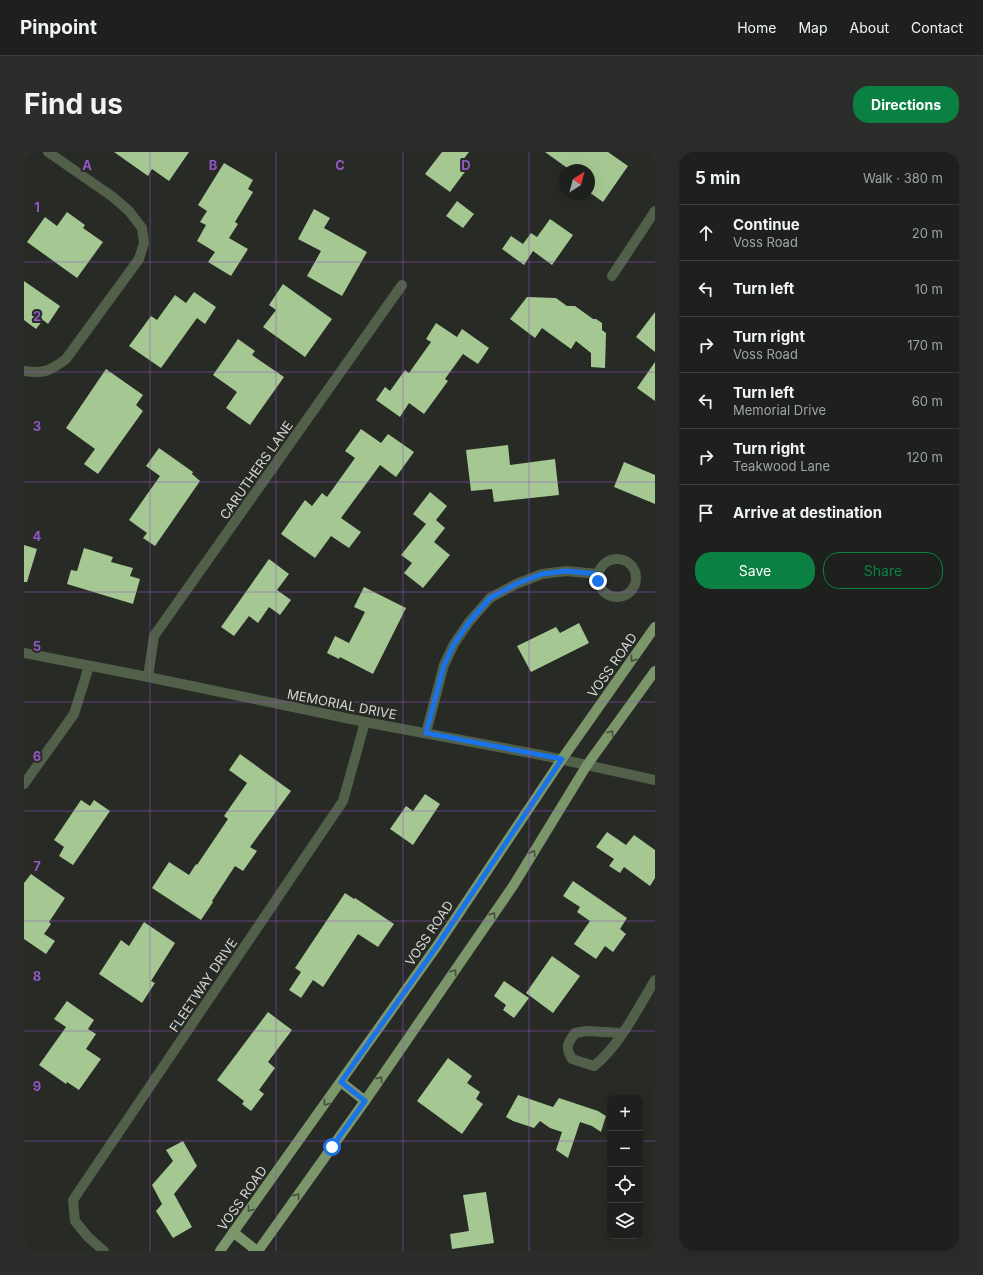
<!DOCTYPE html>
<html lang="en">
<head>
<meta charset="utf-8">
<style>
  body { margin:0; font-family:Inter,sans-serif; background:#2a2d29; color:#f1f3f6 }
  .controls { position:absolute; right:12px; bottom:12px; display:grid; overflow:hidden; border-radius:8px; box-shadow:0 4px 16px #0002 }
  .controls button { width:36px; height:36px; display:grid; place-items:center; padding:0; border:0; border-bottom:1px solid #3b3e3b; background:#1d201c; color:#f1f3f6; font:20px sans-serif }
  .compass { position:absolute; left:535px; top:12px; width:36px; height:36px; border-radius:50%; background:#1d201c; box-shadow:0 4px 16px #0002; rotate:36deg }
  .stop { position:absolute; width:12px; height:12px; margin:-9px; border:3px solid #1a73e8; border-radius:50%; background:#fff }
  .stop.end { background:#1a73e8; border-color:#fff; box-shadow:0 1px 4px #0008 }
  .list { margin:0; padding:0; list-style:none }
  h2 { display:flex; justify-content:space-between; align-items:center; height:52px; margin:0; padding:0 16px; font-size:17px }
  h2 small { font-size:13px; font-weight:400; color:#a0a3a3 }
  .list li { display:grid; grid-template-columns:26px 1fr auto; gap:12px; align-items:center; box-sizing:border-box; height:56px; padding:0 16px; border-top:1px solid #3b3e3b }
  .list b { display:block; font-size:15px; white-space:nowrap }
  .list p { margin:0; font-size:13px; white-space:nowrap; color:#a0a3a3 }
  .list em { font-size:13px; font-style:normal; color:#a0a3a3 }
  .actions { display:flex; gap:8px; padding:12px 16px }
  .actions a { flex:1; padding:9px 0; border:1px solid #0b8043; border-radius:16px; text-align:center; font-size:14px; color:#0b8043 }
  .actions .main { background:#0b8043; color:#fff }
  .icon { flex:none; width:22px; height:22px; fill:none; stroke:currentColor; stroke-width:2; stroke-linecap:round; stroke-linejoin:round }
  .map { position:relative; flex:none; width:631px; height:1099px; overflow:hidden; border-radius:16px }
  header { display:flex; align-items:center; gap:24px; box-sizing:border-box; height:56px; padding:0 20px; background:#1d201c; border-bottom:1px solid #3b3e3b }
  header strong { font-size:19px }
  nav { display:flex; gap:22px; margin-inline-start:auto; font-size:14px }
  .intro { display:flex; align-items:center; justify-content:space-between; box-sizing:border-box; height:96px; padding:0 24px }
  h1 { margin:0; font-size:28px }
  .button { padding:10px 18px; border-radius:16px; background:#0b8043; color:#fff; font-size:14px; font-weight:700 }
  main { display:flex; gap:24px; padding:0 24px }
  aside { flex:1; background:#1d201c; border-radius:16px; box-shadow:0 4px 16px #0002 }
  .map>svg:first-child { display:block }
</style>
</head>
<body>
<header>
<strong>Pinpoint</strong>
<nav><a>Home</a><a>Map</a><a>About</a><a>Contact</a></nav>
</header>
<div class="intro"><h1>Find us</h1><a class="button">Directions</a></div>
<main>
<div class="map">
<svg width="631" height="1099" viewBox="0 0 631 1099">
  <rect width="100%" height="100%" fill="#272a25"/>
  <g fill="#a5c892">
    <polygon points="90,0 165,0 145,29 128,17 124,24"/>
    <polygon points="418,0 445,0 439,8 446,13 426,40 401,22"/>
    <polygon points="521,0 584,0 604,14 579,50 565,40 565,18 546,18"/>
    <polygon points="200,11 229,28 224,37 229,40 211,70 214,72 205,86 224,97 207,124 184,110 191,100 173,89 182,73 176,70 183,59 174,53"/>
    <polygon points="433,49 450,62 439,76 422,64"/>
    <polygon points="290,57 306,66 300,76 343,100 318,144 283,124 297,99 274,87"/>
    <polygon points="43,60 61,73 59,76 79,90 53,126 3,90 21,65 33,74"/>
    <polygon points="526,67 549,83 528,113 509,99 500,113 478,97 487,84 499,92 507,81 513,85"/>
    <polygon points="0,129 36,154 24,172 19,168 12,177 0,168"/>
    <polygon points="259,132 308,167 281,205 239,175 252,158 245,153"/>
    <polygon points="170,140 192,155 181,172 173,166 137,216 105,194 127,164 133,168 151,143 162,151"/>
    <polygon points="503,145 532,146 543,154 551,154 569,167 572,167 578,171 578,178 582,181 581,216 567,215 567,201 552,189 547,197 518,176 511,186 486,167"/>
    <polygon points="631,160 631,200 612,185"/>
    <polygon points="412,171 433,185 438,177 465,196 454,212 439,202 421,227 424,229 400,262 385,251 376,265 352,248 361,235 366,239 381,218 385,221 407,190 402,187"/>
    <polygon points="214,187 231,199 228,203 260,225 226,273 202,256 213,240 189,223"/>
    <polygon points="631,210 631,249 613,236"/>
    <polygon points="82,217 119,243 112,253 119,259 74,322 60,312 71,297 42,276"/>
    <polygon points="337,277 357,291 364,282 390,300 372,325 356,313 317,366 337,380 325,396 307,384 291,406 257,382 281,348 288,354 298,341 303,345 331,306 321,299"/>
    <polygon points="484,293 486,313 531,307 535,343 470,350 468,337 447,339 442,298"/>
    <polygon points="135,296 169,320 168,322 176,329 131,394 119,386 123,381 105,368 136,324 122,314"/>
    <polygon points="600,310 631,323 631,352 590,335"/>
    <polygon points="406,340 423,354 412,368 421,376 410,390 426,403 399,436 380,421 388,411 377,403 402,372 389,362"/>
    <polygon points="0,393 13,397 3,430 0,430"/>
    <polygon points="60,396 89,405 87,410 109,416 106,424 116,427 109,452 43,432 47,418 53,419"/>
    <polygon points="245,407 265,422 253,438 267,448 256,463 245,455 234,471 225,464 210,484 197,475"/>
    <polygon points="340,435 382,456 349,522 316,505 315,507 303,501 311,484 325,491 341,460 330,455"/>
    <polygon points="555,471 565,491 507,520 493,494 532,475 536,481"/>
    <polygon points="216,602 267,639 226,695 233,699 219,719 211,714 188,749 189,750 177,768 128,736 145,710 165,723 172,712 173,713 204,667 200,664 223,631 205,618"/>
    <polygon points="401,642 416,652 389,693 366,677 382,654 389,659"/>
    <polygon points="57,648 66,654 70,648 86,659 49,713 35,704 40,695 30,688"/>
    <polygon points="583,680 602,693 610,683 631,698 631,726 626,734 600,715 596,721 585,714 590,707 572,695"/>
    <polygon points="7,722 41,746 25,770 27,772 20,782 31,789 22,802 0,787 0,731"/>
    <polygon points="549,729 603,766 596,777 602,782 589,800 581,794 572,807 550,792 566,769 553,760 556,755 539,744"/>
    <polygon points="321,741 330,747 331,746 370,772 354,795 334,782 299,835 289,828 277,846 265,838 277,820 271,816"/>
    <polygon points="120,770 151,791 127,829 131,831 118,851 75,822 97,788 105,794"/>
    <polygon points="528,804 556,824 529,861 502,841"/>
    <polygon points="480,829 505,846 490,866 479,858 482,853 470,844"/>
    <polygon points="43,849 70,868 64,877 72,882 62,897 77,907 55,938 43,930 42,932 15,913 42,875 30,867"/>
    <polygon points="244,860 268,878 244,910 251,916 235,938 240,942 227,959 218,952 220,949 193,928"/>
    <polygon points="424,906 448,924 443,931 456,940 452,947 459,952 438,982 393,949"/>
    <polygon points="494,943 529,955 535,946 574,959 582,964 577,980 568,974 556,970 544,1006 532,998 538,980 526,976 516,969 510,976 489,969 482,965"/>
    <polygon points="159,989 173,1014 150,1042 168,1075 149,1086 132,1059 138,1052 128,1033 149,1009 142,998"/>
    <polygon points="462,1040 470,1091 428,1097 426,1082 445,1079 439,1043"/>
  </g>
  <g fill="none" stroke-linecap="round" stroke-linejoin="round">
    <g stroke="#52604a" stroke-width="10">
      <polyline points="588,124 631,59"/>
      <path d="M 0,219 C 20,222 26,219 42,207 L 115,107 L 120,91 L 118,76 L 105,59 L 89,45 L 24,0"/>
      <circle cx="593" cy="426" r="19"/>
      <polyline points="0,501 124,525 341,570 517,603 631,628"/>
      <polyline points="124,525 130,484 378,133"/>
      <polyline points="402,581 420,513 430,492 445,470 466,446 492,432 518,422 542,419 574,422"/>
      <polyline points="0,632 50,562 65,514"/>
      <path d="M 598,881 L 562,879 L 551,881 C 543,892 541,895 548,907 L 570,914 C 596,893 614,856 631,828"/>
      <polyline points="80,1099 64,1085 51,1069 49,1048 319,649 341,570"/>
    </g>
    <g stroke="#7a966a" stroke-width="10">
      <polyline points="317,930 341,949"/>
      <polyline points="209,1080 233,1099"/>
      <polyline points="196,1099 413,794 538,607 631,475"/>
      <polyline points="234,1099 341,949 489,734 563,613 631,519"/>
    </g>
  </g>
  <defs><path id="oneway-chevron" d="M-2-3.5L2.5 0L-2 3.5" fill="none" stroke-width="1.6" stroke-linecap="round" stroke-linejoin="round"/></defs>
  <g stroke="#44503d">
    <use href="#oneway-chevron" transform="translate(609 507) rotate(125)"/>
    <use href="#oneway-chevron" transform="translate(587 581) rotate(-54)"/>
    <use href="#oneway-chevron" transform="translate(509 701) rotate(-59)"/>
    <use href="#oneway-chevron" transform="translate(469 763) rotate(-55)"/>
    <use href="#oneway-chevron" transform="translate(430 820) rotate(-55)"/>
    <use href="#oneway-chevron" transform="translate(356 927) rotate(-55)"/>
    <use href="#oneway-chevron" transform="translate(302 951) rotate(126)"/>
    <use href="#oneway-chevron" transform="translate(273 1044) rotate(-55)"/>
    <use href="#oneway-chevron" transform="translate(226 1057) rotate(126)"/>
  </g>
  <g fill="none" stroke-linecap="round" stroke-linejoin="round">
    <polyline stroke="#1a73e8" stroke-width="5" points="308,995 341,949 317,930 413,794 538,607 402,581 420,513 430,492 445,470 466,446 492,432 518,422 542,419 574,422 574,429"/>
  </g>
  <path fill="none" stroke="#9257c4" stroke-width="1" stroke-opacity="0.55" d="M 126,0 L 126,1099M 252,0 L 252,1099M 379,0 L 379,1099M 505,0 L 505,1099M 0,110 L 631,110M 0,220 L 631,220M 0,330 L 631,330M 0,440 L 631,440M 0,550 L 631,550M 0,659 L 631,659M 0,769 L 631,769M 0,879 L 631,879M 0,989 L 586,989M 616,989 L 631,989"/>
  <g text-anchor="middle" stroke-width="4" stroke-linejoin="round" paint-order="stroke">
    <g font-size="13" fill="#d6d8d5" stroke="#272a25">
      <text transform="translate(232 318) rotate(-55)" y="5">CARUTHERS LANE</text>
      <text transform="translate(588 513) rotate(-55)" y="5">VOSS ROAD</text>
      <text transform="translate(318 552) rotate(11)" y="5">MEMORIAL DRIVE</text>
      <text transform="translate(405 781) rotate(-56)" y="5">VOSS ROAD</text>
      <text transform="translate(179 833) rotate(-56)" y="5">FLEETWAY DRIVE</text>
      <text transform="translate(218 1046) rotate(-55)" y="5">VOSS ROAD</text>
    </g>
  </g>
  <g font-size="13" text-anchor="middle" font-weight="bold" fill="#9257c4" stroke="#272a25" stroke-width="4" stroke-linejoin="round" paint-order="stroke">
    <text x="63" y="18">A</text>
    <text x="189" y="18">B</text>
    <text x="316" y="18">C</text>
    <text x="442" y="18">D</text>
    <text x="13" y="60">1</text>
    <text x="13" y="169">2</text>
    <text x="13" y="279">3</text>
    <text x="13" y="389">4</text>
    <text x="13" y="499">5</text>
    <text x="13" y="609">6</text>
    <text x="13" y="719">7</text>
    <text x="13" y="829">8</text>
    <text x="13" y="939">9</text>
  </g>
</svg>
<div class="controls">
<button>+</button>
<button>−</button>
<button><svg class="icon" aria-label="locate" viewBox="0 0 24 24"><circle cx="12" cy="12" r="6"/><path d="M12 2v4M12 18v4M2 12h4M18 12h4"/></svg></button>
<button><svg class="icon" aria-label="layers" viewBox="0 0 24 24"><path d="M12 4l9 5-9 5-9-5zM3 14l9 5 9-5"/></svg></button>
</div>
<svg class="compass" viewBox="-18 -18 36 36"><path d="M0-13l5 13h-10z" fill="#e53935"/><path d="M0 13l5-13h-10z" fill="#a0a3a3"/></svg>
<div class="stop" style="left:308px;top:995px"></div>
<div class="stop end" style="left:574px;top:429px"></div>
</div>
<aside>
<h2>5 min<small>Walk · 380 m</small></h2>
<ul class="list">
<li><svg class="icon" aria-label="ahead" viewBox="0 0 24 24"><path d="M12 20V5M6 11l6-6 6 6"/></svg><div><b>Continue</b><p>Voss Road</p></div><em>20 m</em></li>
<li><svg class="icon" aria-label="left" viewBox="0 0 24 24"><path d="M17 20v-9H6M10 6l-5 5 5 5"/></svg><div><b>Turn left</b></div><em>10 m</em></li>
<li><svg class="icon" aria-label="right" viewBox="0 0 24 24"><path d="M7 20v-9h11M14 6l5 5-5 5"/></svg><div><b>Turn right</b><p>Voss Road</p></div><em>170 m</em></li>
<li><svg class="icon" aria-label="left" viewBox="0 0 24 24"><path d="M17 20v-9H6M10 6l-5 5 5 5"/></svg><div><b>Turn left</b><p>Memorial Drive</p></div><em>60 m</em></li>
<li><svg class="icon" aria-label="right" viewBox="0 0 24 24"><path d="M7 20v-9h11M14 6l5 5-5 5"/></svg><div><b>Turn right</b><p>Teakwood Lane</p></div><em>120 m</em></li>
<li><svg class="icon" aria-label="arrive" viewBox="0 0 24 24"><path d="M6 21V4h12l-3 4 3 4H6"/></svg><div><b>Arrive at destination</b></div></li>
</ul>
<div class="actions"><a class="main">Save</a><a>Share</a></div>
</aside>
</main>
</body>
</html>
